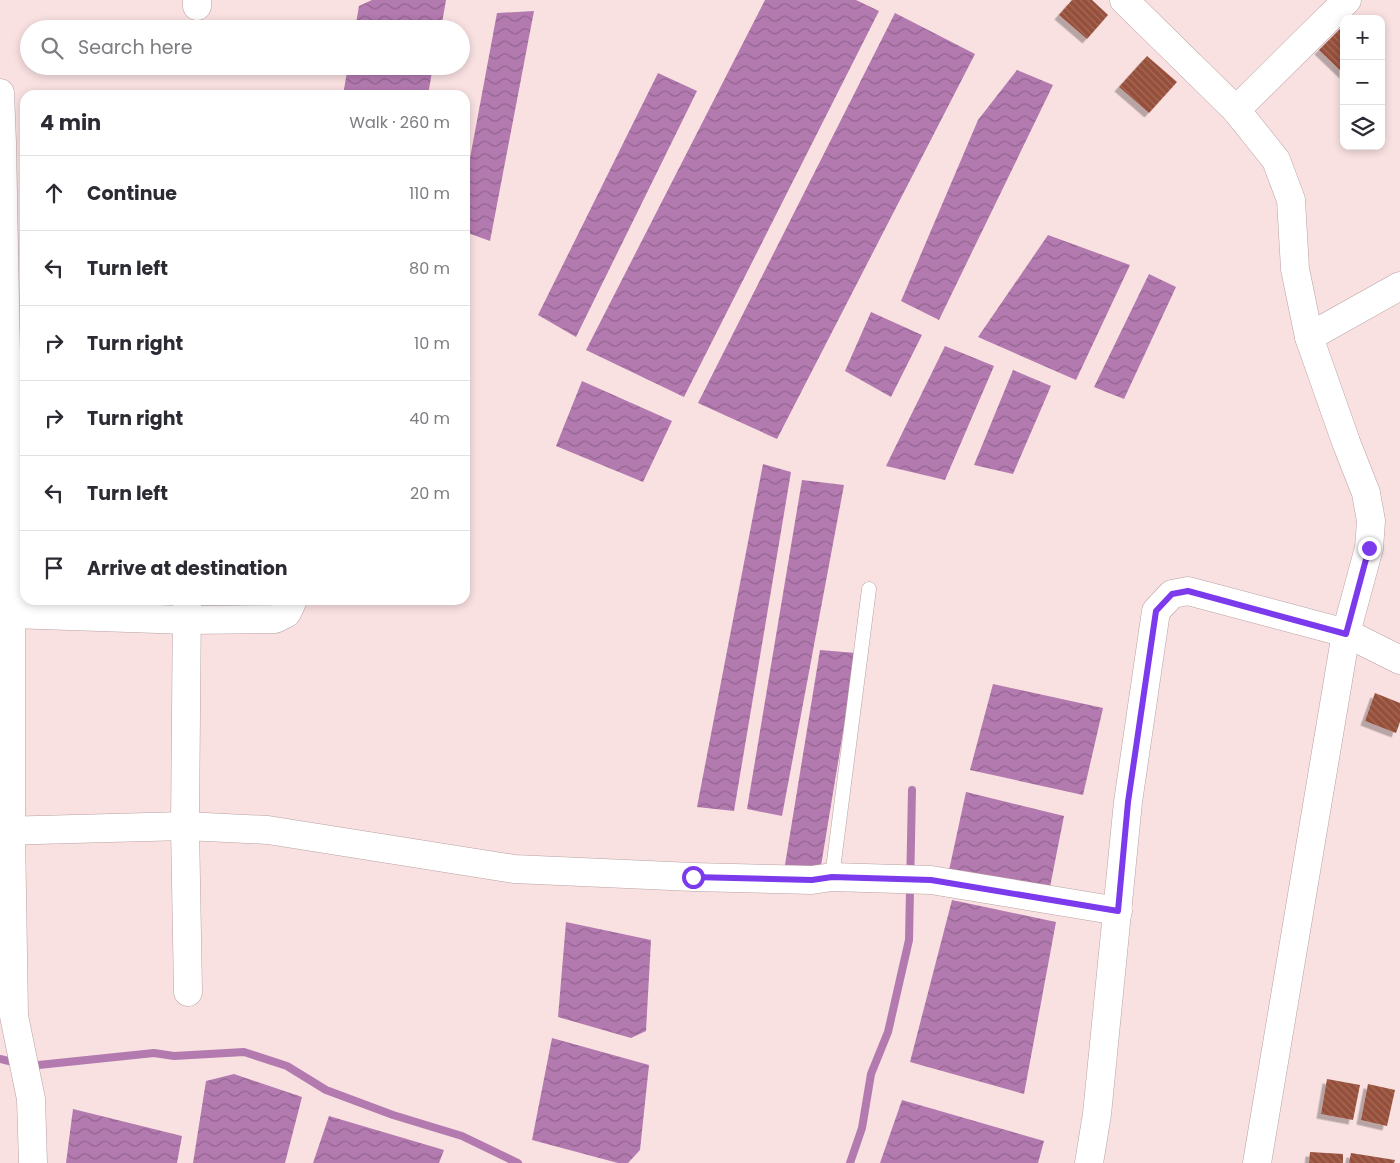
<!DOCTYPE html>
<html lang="en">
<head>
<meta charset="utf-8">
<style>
  body { margin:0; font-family:Poppins,sans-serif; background:#f7f7f7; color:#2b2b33 }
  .controls { position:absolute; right:15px; top:15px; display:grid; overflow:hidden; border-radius:10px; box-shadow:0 2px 8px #0003 }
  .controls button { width:45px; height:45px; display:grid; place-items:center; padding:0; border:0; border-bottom:1px solid #e1e1e2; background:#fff; color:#2b2b33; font:25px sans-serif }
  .stop { position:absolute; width:15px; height:15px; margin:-11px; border:4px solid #7c3aed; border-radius:50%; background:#fff }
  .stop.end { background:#7c3aed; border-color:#fff; box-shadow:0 1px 5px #0008 }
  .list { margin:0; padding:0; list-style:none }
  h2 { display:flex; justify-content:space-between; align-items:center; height:65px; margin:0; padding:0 20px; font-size:21px }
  h2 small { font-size:16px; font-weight:400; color:#7c7c81 }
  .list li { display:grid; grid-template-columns:32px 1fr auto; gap:15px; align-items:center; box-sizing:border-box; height:75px; padding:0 20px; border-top:1px solid #e1e1e2 }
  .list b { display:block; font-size:19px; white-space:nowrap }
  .list em { font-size:16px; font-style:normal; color:#7c7c81 }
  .icon { flex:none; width:28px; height:28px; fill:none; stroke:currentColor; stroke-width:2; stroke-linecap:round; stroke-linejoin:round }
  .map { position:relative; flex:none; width:1400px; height:1163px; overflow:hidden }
  .search { position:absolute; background:#fff; box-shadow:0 2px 8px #0003; left:20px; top:20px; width:450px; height:55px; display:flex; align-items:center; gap:12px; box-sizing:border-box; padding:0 18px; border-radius:28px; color:#7c7c81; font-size:19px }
  .panel { position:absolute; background:#fff; box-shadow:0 2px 8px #0003; left:20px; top:90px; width:450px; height:515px; border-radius:15px }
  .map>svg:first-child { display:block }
</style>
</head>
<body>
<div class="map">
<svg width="1400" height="1163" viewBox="0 0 1400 1163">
  <defs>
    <pattern id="water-waves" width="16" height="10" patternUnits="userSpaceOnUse" patternTransform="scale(1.25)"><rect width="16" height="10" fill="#b37ab0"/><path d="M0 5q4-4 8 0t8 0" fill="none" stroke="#92648f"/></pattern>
    <pattern id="building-back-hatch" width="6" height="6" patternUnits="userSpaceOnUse" patternTransform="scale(1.25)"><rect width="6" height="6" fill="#97503a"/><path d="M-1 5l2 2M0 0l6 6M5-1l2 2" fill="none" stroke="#a16c5b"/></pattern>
    <filter id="shadow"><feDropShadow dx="-4.5" dy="4.5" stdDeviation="0" flood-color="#0004"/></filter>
  </defs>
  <rect width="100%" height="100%" fill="#f9e0e1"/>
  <g fill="url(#water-waves)">
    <polygon points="372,0 446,0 441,29 355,29 359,6"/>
    <polygon points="765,0 856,0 879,11 684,397 586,350"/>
    <polygon points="534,11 490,241 465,232 465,185 497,13"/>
    <polygon points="895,13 975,54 777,439 698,403"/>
    <polygon points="348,66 433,66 428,95 343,95"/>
    <polygon points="1017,70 1053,85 939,320 901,301 978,120"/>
    <polygon points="658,73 697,91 576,337 538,315"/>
    <polygon points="1048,235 1130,265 1076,380 978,337"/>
    <polygon points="1149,274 1176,287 1124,399 1094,387"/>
    <polygon points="871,312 922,335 891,397 845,371"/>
    <polygon points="945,346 994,366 945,480 886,466"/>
    <polygon points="1013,370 1051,386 1013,474 974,465"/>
    <polygon points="582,381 672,421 643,482 556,446"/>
    <polygon points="763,464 791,472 734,811 697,807"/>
    <polygon points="802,480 844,485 782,816 747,809"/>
    <polygon points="820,650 856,653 819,878 784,871"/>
    <polygon points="993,684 1103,708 1083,795 970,770"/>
    <polygon points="966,792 1064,816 1049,892 948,875"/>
    <polygon points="952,900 1056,922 1024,1094 910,1062"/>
    <polygon points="566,922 651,940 646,1031 631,1038 558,1017"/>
    <polygon points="552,1038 649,1065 640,1150 628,1163 618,1163 532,1140"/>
    <polygon points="234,1074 302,1097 285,1163 193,1163 206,1081"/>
    <polygon points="902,1100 1044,1141 1038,1163 880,1163"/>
    <polygon points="73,1109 182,1136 177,1163 66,1163"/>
    <polygon points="329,1116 444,1150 439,1163 313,1163"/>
  </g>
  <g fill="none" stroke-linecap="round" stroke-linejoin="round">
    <g stroke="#b37ab0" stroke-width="8">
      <polyline points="0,1059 17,1063"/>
      <polyline points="29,1066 154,1053 174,1056 244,1052 287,1066 326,1090 393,1115 462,1136 518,1163"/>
      <polyline points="850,1163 862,1128 871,1074 888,1032 909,940 912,790"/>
    </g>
  </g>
  <g fill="url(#building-back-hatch)" filter="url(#shadow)">
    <polygon points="1072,0 1092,0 1108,15 1087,39 1059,15"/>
    <polygon points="1344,25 1344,74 1319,50"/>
    <polygon points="1147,56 1177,82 1149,113 1119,87"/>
    <polygon points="1375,693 1400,703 1400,722 1396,733 1365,721"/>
    <polygon points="1327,1079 1360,1085 1353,1120 1321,1114"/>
    <polygon points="1368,1084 1395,1090 1387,1126 1361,1120"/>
    <polygon points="1310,1152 1343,1154 1343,1163 1309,1163"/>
    <polygon points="1351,1153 1395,1160 1394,1163 1349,1163"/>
  </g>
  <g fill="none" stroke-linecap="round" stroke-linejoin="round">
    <defs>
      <polyline id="lane" points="832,877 869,589"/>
      <g id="street">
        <polyline points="197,0 197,6"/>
        <polyline points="1124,0 1236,110"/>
        <polyline points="0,93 2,142 11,614 11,831 14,1016 31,1099 33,1163"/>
        <polyline points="1309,337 1400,286"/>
        <polyline points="187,600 185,826 188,992"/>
        <polyline points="11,614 187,620 275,619 287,613 293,600"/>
        <polyline points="0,831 185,826 268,830 514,869 693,877 812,880 832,877 931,880 1118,911"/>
        <polyline points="1089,1163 1097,1114 1128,802 1156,611 1172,594 1188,591 1346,633 1400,660"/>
        <polyline points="1257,1163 1346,633 1369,548 1371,521 1366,493 1346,442 1309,337 1295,269 1291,200 1276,160 1236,110 1347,0"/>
      </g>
    </defs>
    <use href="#lane" stroke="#b9a1a2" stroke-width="15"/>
    <use href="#street" stroke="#b9a1a2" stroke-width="29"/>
    <use href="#lane" stroke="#fff" stroke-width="14"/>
    <use href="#street" stroke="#fff" stroke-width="28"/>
  </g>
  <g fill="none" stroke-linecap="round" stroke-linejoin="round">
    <polyline stroke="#7c3aed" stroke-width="6" points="693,877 812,880 832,877 931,880 1118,911 1128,802 1156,611 1172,594 1188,591 1346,634 1369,548"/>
  </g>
</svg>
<div class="controls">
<button>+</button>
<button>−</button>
<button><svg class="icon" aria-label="layers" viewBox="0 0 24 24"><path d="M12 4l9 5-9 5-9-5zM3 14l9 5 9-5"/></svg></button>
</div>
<div class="stop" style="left:693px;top:877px"></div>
<div class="stop end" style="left:1369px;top:548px"></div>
<div class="search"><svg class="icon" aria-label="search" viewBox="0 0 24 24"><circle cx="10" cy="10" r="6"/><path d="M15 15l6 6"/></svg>Search here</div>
<section class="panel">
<h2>4 min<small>Walk · 260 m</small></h2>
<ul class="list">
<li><svg class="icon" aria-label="ahead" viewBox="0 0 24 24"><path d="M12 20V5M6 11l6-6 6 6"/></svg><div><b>Continue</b></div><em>110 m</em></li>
<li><svg class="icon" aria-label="left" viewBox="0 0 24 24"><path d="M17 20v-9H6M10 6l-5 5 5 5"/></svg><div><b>Turn left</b></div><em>80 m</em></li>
<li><svg class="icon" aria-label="right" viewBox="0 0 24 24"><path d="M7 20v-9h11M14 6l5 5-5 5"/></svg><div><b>Turn right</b></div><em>10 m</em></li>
<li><svg class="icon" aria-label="right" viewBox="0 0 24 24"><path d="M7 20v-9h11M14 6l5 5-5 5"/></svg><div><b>Turn right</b></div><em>40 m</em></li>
<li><svg class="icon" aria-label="left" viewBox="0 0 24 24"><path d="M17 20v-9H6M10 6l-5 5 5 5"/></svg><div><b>Turn left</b></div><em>20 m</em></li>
<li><svg class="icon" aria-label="arrive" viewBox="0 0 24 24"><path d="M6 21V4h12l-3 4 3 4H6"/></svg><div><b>Arrive at destination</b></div></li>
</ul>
</section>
</div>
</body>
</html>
